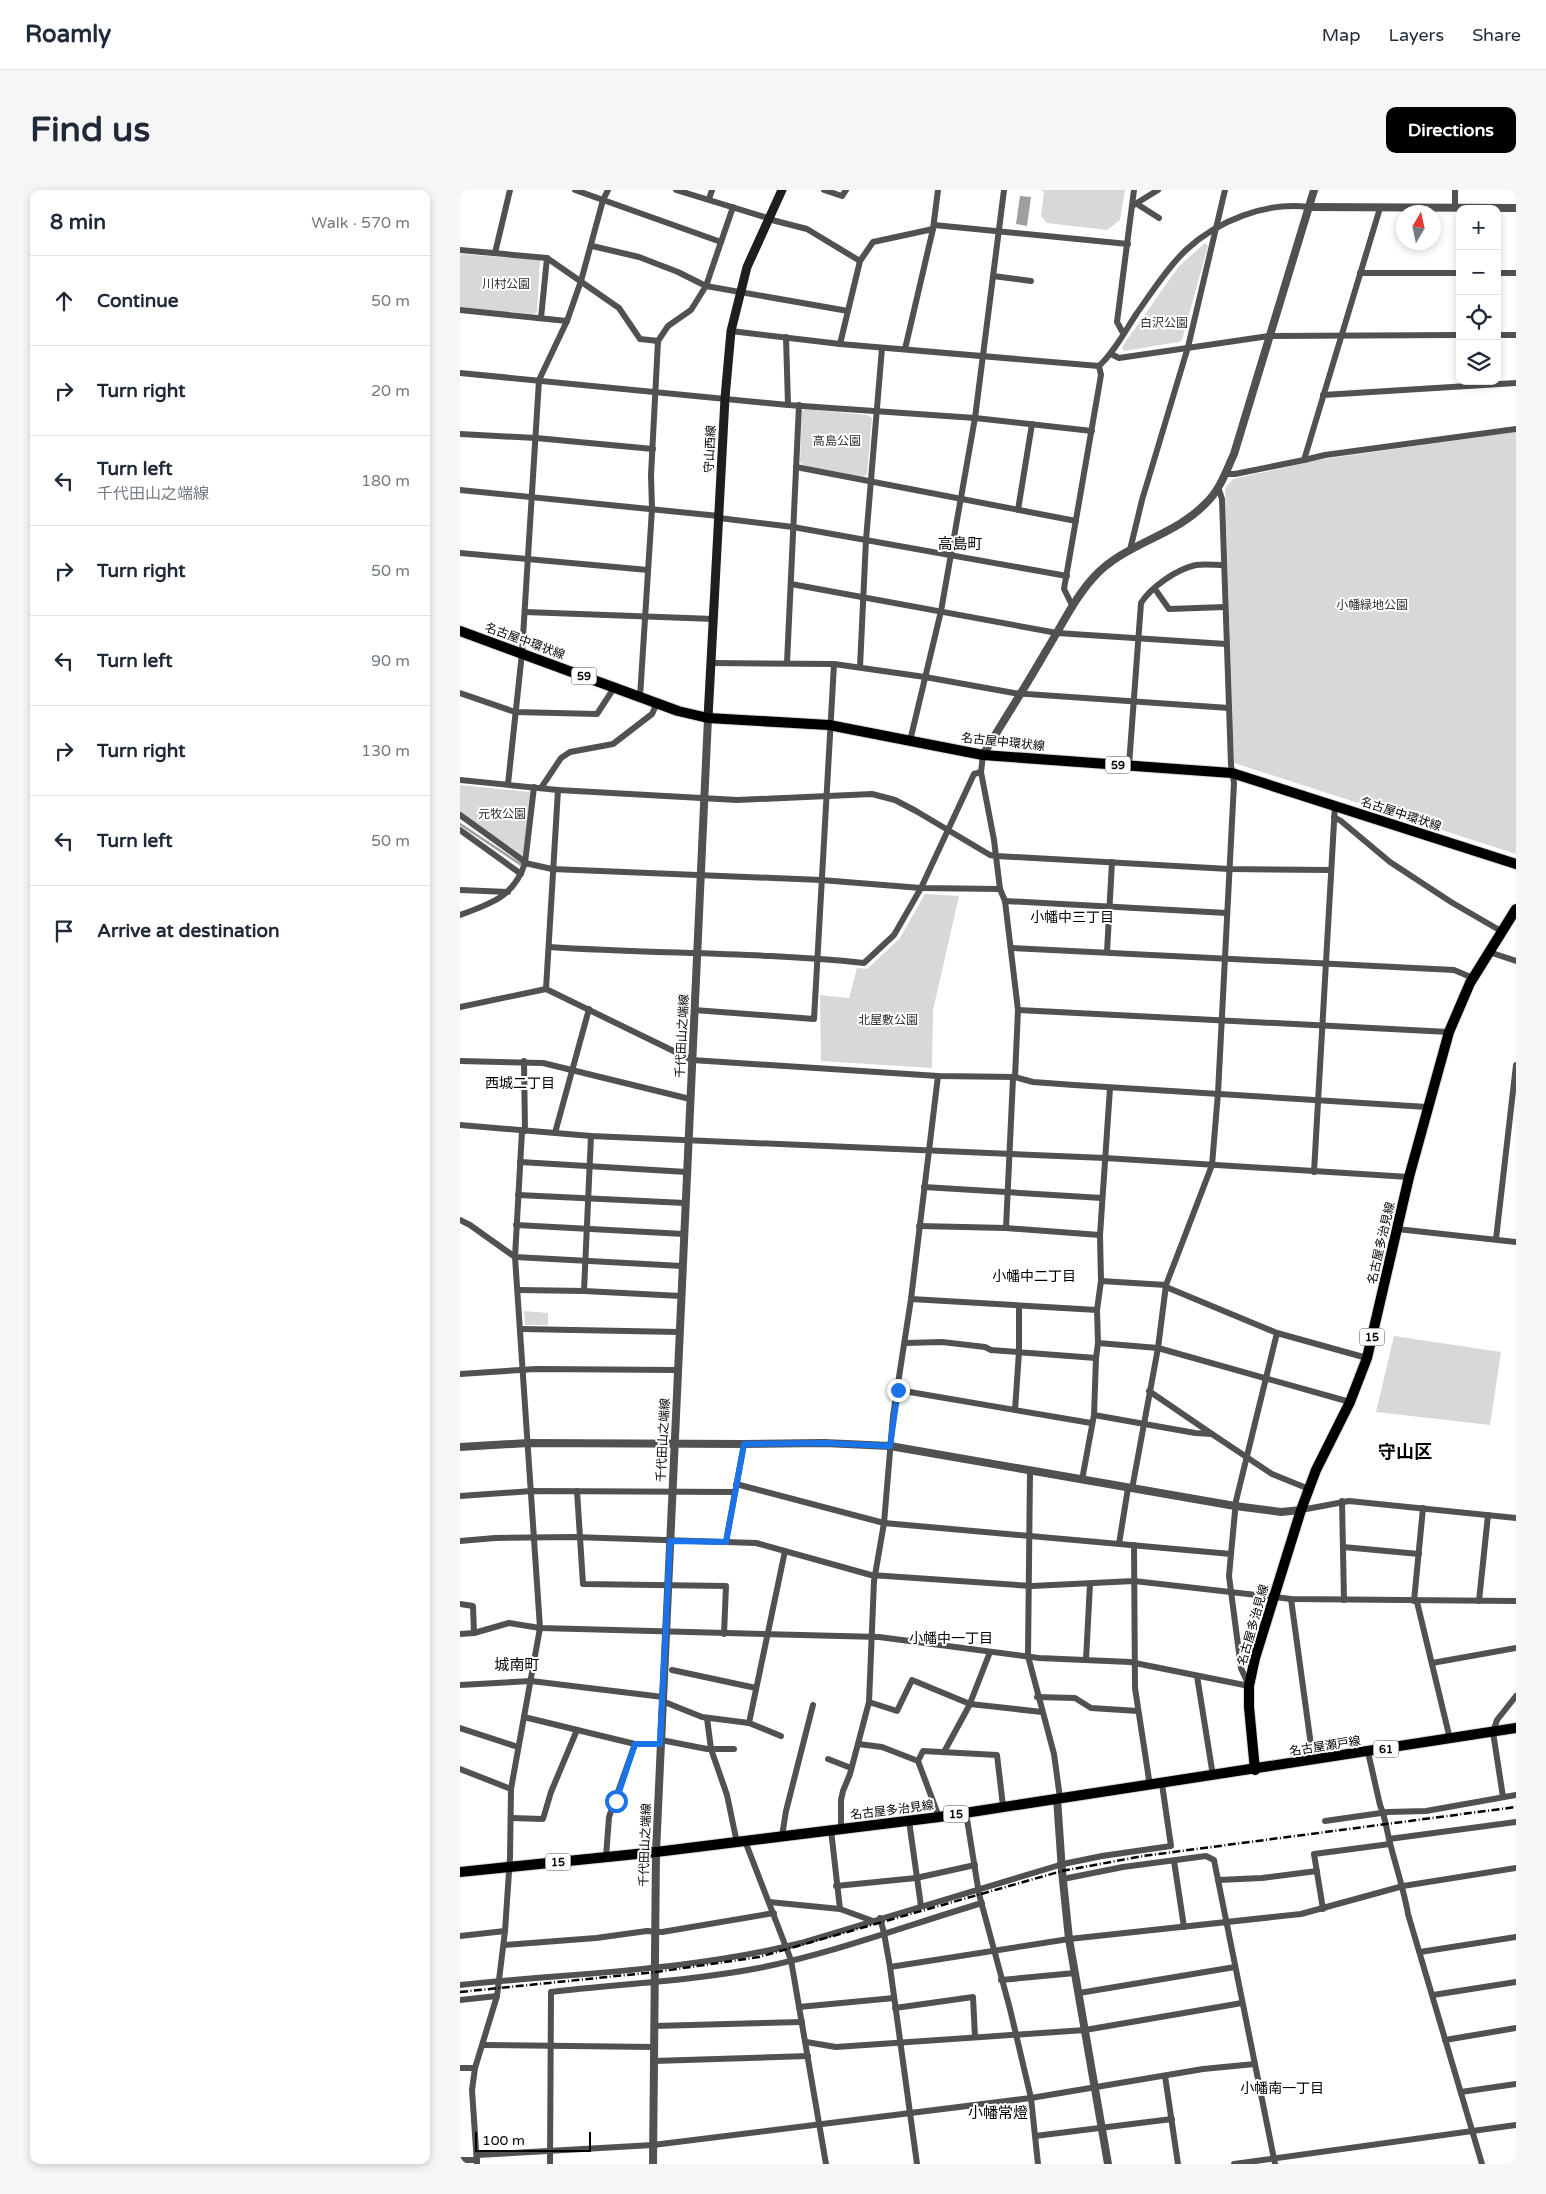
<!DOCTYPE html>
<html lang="en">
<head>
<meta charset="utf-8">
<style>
  body { margin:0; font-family:"Varela Round","Noto Sans JP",sans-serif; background:#f6f6f7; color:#1f2937 }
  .controls { position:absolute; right:15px; top:15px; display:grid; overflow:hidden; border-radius:10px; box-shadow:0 2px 8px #0003 }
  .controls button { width:45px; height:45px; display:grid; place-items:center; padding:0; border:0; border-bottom:1px solid #e0e1e3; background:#fff; color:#1f2937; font:25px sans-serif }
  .compass { position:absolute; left:936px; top:15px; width:45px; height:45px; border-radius:50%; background:#fff; box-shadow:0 2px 8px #0003; rotate:9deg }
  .scale { position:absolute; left:15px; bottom:12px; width:116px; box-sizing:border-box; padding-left:5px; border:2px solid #000; border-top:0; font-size:14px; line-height:18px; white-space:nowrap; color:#000; -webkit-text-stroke:4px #fff; paint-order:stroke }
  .stop { position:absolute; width:15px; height:15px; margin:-11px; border:4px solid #1a73e8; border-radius:50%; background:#fff }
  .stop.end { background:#1a73e8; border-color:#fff; box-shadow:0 1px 5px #0008 }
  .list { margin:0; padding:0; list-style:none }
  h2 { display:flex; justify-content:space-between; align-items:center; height:65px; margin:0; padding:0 20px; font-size:21px }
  h2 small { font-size:16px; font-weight:400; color:#747a83 }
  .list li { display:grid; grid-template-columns:32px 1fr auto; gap:15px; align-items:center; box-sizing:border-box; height:90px; padding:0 20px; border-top:1px solid #e0e1e3 }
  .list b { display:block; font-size:19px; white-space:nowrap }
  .list p { margin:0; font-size:16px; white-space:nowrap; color:#747a83 }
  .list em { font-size:16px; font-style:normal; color:#747a83 }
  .icon { flex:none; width:28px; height:28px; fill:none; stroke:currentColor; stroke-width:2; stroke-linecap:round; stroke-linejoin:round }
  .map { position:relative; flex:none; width:1056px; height:1974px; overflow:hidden; border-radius:10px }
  header { display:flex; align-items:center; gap:30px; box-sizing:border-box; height:70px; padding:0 25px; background:#fff; border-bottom:1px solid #e0e1e3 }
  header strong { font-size:24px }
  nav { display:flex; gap:28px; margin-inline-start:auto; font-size:18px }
  .intro { display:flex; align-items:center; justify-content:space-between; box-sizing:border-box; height:120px; padding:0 30px }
  h1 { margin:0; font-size:35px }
  .button { padding:12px 22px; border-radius:10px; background:#000; color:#fff; font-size:18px; font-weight:700 }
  main { display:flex; gap:30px; padding:0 30px }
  aside { flex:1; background:#fff; border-radius:10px; box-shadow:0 2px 8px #0003 }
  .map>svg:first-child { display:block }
</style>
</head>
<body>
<header>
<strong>Roamly</strong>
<nav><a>Map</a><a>Layers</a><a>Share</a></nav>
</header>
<div class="intro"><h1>Find us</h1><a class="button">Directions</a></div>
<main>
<aside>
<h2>8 min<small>Walk · 570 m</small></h2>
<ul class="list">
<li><svg class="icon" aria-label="ahead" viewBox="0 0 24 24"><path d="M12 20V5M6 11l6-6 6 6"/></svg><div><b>Continue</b></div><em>50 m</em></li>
<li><svg class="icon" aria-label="right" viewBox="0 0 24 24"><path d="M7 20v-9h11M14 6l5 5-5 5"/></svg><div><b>Turn right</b></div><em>20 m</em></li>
<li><svg class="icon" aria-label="left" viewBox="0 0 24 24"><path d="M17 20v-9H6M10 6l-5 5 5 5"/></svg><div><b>Turn left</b><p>千代田山之端線</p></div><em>180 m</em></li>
<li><svg class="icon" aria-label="right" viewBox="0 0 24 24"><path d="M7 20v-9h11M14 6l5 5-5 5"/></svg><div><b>Turn right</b></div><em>50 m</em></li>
<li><svg class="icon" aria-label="left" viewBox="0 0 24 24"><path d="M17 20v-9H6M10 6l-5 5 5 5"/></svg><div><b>Turn left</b></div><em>90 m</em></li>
<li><svg class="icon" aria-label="right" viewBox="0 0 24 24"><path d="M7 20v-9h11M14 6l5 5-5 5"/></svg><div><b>Turn right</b></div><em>130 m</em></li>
<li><svg class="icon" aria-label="left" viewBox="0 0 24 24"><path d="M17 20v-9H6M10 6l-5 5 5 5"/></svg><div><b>Turn left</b></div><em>50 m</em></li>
<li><svg class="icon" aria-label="arrive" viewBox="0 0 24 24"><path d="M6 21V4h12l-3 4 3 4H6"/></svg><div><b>Arrive at destination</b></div></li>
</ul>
</aside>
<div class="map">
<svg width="1056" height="1974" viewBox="0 0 1056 1974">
  <rect width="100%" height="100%" fill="#fff"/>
  <g fill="#d8d8d8">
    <polygon points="580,0 665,0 660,30 647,40 587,33 581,26 584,2"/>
    <polygon points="745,53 748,56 722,150 719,152 664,161 662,157 719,76"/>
    <polygon points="0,64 80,70 77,122 74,124 0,117"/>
    <polygon points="345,219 408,225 412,228 407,284 403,287 343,275 340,272 342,221"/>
    <polygon points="1056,242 1056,664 774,573 765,298 773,289 863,269"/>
    <polygon points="0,595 71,602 63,666 59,666 0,623"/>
    <polygon points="465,704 499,706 473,820 472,878 361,871 360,805 389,808 397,778 407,779 440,748"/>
    <polygon points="64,1121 88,1123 88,1135 65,1135"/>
    <polygon points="934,1146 1041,1162 1030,1235 916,1222"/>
  </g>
  <polygon fill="#9f9f9f" points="560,6 571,7 567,36 556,34"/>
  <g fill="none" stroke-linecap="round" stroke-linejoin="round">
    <polyline stroke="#9f9f9f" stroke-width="2.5" points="0,634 60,674"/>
    <defs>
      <g id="primary">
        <polyline points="0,441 218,521 248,528 369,535 523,565 772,583 1056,674"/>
        <polyline points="795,1580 789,1517 789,1496 795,1468 841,1320 856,1280 890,1212 907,1168 949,987 989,842 1010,793 1056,719"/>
        <polyline points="0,1682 196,1662 479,1627 1056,1538"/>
      </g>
    </defs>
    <use href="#primary" stroke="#dbdbdb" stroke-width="12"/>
    <g stroke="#515151" stroke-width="6">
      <polyline points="115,0 261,52 246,96 231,120 208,136 198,151 191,285 192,319 180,507"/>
      <polyline points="216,0 308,28"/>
      <polyline points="364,0 382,6 386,0"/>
      <polyline points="995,0 995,18"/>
      <polyline points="249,9 252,0"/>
      <polyline points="677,14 699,28"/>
      <polyline points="672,16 698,0"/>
      <polyline points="308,29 347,39 400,71"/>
      <polyline points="474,35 668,54"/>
      <polyline points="261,52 273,17"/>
      <polyline points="132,56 179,67 218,82 246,96 388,121"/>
      <polyline points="0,60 87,68 159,118 180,149 198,151"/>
      <polyline points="35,63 50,0"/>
      <polyline points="900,83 1000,83"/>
      <polyline points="1037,83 1056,83"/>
      <polyline points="533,86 571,91"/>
      <polyline points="0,120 107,131"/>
      <polyline points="81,128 87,68"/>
      <polyline points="271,141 380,154 639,176"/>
      <polyline points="663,143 657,132 674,0"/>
      <polyline points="1037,145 1056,145"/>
      <polyline points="326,147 328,215"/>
      <polyline points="380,154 400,71 413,52 473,39"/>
      <polyline points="445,159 473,39 478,0"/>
      <polyline points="651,164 659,168 809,146 1000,145"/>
      <polyline points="0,183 328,215 515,228 632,241"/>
      <polyline points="863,205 1056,193"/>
      <polyline points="0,244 76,248 193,259"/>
      <polyline points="844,270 865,265 1056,239"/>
      <polyline points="336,277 616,331"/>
      <polyline points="765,284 775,284 844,270 920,18"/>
      <polyline points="0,300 259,326"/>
      <polyline points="558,320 572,234"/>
      <polyline points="259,328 333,337 607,386"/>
      <polyline points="670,360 682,310 728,157 765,0"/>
      <polyline points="0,363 188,380"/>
      <polyline points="331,394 597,443 766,454"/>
      <polyline points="695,399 709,419 765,417"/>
      <path d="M 613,417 L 604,399 L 641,185 L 639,176 C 655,161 665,141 677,123 C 692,102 707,78 726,60 C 757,31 807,11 849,17"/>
      <polyline points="65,422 254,429"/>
      <polyline points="252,473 374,474 465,487 554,503 769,518"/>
      <polyline points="327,473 339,215"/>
      <polyline points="400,477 406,350 422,158"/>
      <polyline points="0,503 55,522 137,524 154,498"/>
      <polyline points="450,551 481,421 515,228 544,0"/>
      <polyline points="523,565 521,582 534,650 540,699 545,711 558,820 555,887"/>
      <path d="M 669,575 L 681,413 C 691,397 717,379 736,375 C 744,374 755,375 764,375"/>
      <polyline points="0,590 98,600 277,610 412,604 435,610 456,621 530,665 536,666 769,679 871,680"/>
      <polyline points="48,594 62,463 79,190 107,131 121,91 143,10 148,0"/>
      <polyline points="81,598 101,568 110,562 153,554 192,524 197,513"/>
      <polyline points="0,625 61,669 65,673 92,679 361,690 461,698 540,699"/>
      <polyline points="874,627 881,631 930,672 991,712 1041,741"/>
      <polyline points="0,640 61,684"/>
      <polyline points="0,700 48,702"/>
      <polyline points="545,711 767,723"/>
      <path d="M 0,725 C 30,714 54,707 65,673 L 74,597"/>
      <path d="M 89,757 C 194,764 299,762 404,773 L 434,745 L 461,698 L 514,584 L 521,582"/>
      <polyline points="552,758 994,780 1013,788"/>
      <polyline points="647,762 652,672"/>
      <polyline points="1029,762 1056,771"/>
      <polyline points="86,799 98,600"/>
      <polyline points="0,817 86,799 232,870 478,886 555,887 573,892 614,895 967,917"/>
      <polyline points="234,820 354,829 374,474"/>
      <polyline points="558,820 989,842"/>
      <polyline points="0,871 83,873 230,909"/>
      <polyline points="64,871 65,941"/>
      <polyline points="0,935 131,946 645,968 949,987"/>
      <polyline points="95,943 129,819"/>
      <polyline points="60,972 227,982"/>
      <polyline points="854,982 875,615"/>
      <polyline points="464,997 642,1008"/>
      <polyline points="58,1005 225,1013"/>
      <polyline points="0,1030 10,1035 55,1067 222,1076"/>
      <polyline points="56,1035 224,1044"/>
      <polyline points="459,1036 546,1038 640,1045"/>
      <polyline points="546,1038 553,888"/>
      <polyline points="937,1039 1056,1052"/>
      <polyline points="1036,1049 1056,875"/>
      <polyline points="641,1091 706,1095"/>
      <polyline points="706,1097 817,1143 907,1168"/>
      <polyline points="59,1100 124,1101 221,1106"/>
      <polyline points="124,1101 131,946"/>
      <polyline points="451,1109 637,1120"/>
      <polyline points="61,1139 219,1142"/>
      <polyline points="445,1153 482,1152 525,1157 531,1160 636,1168"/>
      <polyline points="638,1153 698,1158 890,1212"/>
      <polyline points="0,1184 76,1179 218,1180"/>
      <polyline points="438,1200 631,1233"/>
      <polyline points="689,1201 752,1244"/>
      <polyline points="555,1220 559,1162 559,1116"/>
      <polyline points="634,1225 735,1243 752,1244 812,1284 849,1299"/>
      <polyline points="570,1281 568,1466 594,1564 600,1608"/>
      <polyline points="622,1290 634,1225 636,1168 638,1153 637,1120 641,1091 640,1045 650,898"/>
      <polyline points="276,1294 424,1333 771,1364"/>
      <polyline points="672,1299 698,1158 706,1095 752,975 758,903 774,593 771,575 762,309 758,297"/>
      <polyline points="117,1301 123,1394 266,1396 264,1444"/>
      <polyline points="0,1306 72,1301 275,1302"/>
      <polyline points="882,1311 884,1410"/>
      <polyline points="841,1320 889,1311 1056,1328"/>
      <polyline points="0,1351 35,1348 113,1347 296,1353 411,1385 572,1396 674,1391 831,1409 1056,1411"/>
      <polyline points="266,1352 284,1254"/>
      <polyline points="659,1354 668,1298"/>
      <polyline points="674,1355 675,1498 690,1596"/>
      <polyline points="883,1357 959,1364"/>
      <polyline points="831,1409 853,1570"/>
      <polyline points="954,1411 963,1318"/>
      <polyline points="1019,1411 1028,1325"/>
      <polyline points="957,1412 990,1549"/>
      <polyline points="0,1414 13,1416 14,1443"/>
      <polyline points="0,1444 14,1443 49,1433 80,1438 419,1447 579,1468 670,1472 789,1496 781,1478 769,1386 771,1364 776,1311 817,1143"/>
      <polyline points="626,1470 630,1394"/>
      <polyline points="972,1473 1056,1458"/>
      <polyline points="212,1480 296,1498"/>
      <polyline points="737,1486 753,1586"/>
      <polyline points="0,1495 71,1491 203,1507"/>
      <polyline points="577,1507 615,1508 631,1518 678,1521"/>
      <polyline points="202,1511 242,1527 289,1533 321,1546"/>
      <polyline points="409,1512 437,1521 452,1490 510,1514 582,1522"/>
      <polyline points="64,1527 175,1554 200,1554"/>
      <polyline points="247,1528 251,1559 267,1605 277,1653"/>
      <polyline points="289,1533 325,1361"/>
      <polyline points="0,1538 58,1557"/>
      <polyline points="201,1550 247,1559 274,1559"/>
      <polyline points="398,1554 422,1557 458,1571 479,1627"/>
      <polyline points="484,1562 509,1516 530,1462"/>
      <path d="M 908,1562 L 920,1615 C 926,1629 926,1638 930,1653 C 936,1677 944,1700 948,1724 L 1022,1974"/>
      <polyline points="368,1569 391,1578"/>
      <polyline points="458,1571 463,1561 537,1565 543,1616"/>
      <polyline points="0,1579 51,1599"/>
      <polyline points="1043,1607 1033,1542 1037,1530 1056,1506"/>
      <polyline points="506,1623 519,1704 550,1819 571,1908 578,1974"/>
      <polyline points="51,1628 83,1629 91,1602 117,1540"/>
      <polyline points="449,1631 461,1716"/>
      <polyline points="865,1631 928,1622 966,1621 1056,1605"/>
      <polyline points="381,1639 381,1610 383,1601 390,1584 409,1512 414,1391 424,1333 433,1226 451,1109 478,886"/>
      <polyline points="371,1640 380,1719 413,1731"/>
      <polyline points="322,1646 326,1621 353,1515"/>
      <polyline points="929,1649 1056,1632"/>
      <polyline points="285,1651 331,1770 366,1974"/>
      <polyline points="146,1667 149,1627 175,1554"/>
      <polyline points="714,1671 724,1737"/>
      <polyline points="603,1689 663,1677 746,1666 754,1670 815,1974"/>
      <polyline points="758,1690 802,1688 857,1681"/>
      <polyline points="376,1696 456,1688 515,1675"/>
      <polyline points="309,1712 380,1719"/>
      <polyline points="863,1719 854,1664 930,1654"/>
      <polyline points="420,1728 424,1743 430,1777 457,1974"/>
      <polyline points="0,1746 45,1741"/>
      <polyline points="44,1755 136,1748 187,1741 202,1742 314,1723"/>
      <polyline points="960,1762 1056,1747"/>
      <polyline points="430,1777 609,1749 841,1724 943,1696 1056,1678"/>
      <polyline points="541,1790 615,1783"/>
      <path d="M 0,1795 C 114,1783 229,1781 341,1753 L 603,1674 L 642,1666 L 711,1656 L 702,1594"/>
      <polyline points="619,1803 775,1777"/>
      <polyline points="973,1805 1056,1792"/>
      <polyline points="0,1810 37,1806"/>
      <polyline points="339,1817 434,1808"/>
      <polyline points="435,1818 513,1807 515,1847"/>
      <polyline points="194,1836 342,1832"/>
      <polyline points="985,1850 1056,1838"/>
      <polyline points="346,1852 376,1857 625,1840 782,1813"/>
      <polyline points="23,1855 194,1857"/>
      <polyline points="194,1871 348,1866"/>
      <polyline points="0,1878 15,1878"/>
      <polyline points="705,1886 718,1974"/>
      <polyline points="1001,1902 1056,1894"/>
      <polyline points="575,1946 712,1929"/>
      <polyline points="17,1965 193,1955 571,1908 743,1879 795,1874"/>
      <polyline points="0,1970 17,1970"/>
      <polyline points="17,1974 12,1900 15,1878 37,1806 45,1741 50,1667 51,1599 80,1438 55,1067 62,941"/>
      <path d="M 90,1974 L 91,1802 C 160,1794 230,1791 299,1778 C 374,1763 448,1735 522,1713"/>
      <polyline points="774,1974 1056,1935"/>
    </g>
    <g stroke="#515151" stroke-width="8">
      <polyline points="849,17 1056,18"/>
      <path d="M 523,565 C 544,530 566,496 586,461 C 601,437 614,409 633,388 C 664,353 714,347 746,313 C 760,300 766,281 774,264 L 854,0"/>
      <polyline points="0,1257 68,1253 284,1254 364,1253 430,1256 775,1316 821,1322 841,1320"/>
      <polyline points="597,1608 602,1681 609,1749 648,1974"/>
      <polyline points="193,1974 196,1662 248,528"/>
    </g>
    <polyline stroke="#1e1e1e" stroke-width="9" points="248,528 265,208 271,141 287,77 322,0"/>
    <use href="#primary" stroke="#000" stroke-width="10"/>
    <polyline stroke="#000" stroke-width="2.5" stroke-dasharray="8 2.5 1 2.5" stroke-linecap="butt" points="0,1802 196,1782 299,1767 602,1681 683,1666 1056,1617"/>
  </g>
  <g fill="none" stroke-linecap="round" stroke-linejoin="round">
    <polyline stroke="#1a73e8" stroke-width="6" points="156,1611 175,1554 200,1554 210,1351 266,1352 284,1254 364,1253 430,1256 438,1200"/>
  </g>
  <g text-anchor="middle" stroke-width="4" stroke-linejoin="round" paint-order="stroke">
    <g fill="#fff" stroke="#4c4c4c" stroke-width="1">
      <rect x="111.5" y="477.5" width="25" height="17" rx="4"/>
      <rect x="645.5" y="566.5" width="25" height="17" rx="4"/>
      <rect x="899.5" y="1138.5" width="25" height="17" rx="4"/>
      <rect x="913.5" y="1550.5" width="25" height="17" rx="4"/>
      <rect x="483.5" y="1615.5" width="25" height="17" rx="4"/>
      <rect x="85.5" y="1663.5" width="25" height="17" rx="4"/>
    </g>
    <g font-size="11" font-weight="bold" fill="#000">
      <text x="124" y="490">59</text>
      <text x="658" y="579">59</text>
      <text x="912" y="1151">15</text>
      <text x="926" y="1563">61</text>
      <text x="496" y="1628">15</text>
      <text x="98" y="1676">15</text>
    </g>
    <g font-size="12" fill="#2f2f2f" stroke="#fff">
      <text x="46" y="98">川村公園</text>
      <text x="704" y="137">白沢公園</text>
      <text x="377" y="255">高島公園</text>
      <text x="912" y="419">小幡緑地公園</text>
      <text x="42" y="628">元牧公園</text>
      <text x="428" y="834">北屋敷公園</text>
    </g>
    <g font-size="12" fill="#000" stroke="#fff">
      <text transform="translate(250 259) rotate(-87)" y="4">守山西線</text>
      <text transform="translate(65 451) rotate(20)" y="4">名古屋中環状線</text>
      <text transform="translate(543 552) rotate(6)" y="4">名古屋中環状線</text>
      <text transform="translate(941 624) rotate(18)" y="4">名古屋中環状線</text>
      <text transform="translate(222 846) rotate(-87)" y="4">千代田山之端線</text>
      <text transform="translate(921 1053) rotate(-77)" y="4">名古屋多治見線</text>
      <text transform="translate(203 1250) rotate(-87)" y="4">千代田山之端線</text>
      <text transform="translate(793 1435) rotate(-74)" y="4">名古屋多治見線</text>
      <text transform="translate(865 1556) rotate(-9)" y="4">名古屋瀬戸線</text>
      <text transform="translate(432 1620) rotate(-7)" y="4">名古屋多治見線</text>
      <text transform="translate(185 1655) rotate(-88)" y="4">千代田山之端線</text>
    </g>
    <g font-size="14" fill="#000" stroke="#fff">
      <text x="612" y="732">小幡中三丁目</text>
      <text x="60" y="898">西城二丁目</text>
      <text x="574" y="1091">小幡中二丁目</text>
      <text x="491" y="1453">小幡中一丁目</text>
      <text x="822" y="1903">小幡南一丁目</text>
    </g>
    <g font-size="15" fill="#000" stroke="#fff">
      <text x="500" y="359">高島町</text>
      <text x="57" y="1480">城南町</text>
      <text x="538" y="1928">小幡常燈</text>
    </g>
    <g font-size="18" font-weight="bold" fill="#000" stroke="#fff">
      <text x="945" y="1268">守山区</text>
    </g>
  </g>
</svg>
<div class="controls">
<button>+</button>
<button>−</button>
<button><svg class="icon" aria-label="locate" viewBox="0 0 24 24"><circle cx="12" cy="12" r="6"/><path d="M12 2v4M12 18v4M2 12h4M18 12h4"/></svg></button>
<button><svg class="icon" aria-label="layers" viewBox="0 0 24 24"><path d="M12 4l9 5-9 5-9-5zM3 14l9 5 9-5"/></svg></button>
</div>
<svg class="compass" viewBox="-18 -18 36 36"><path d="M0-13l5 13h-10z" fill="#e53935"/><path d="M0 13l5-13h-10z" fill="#747a83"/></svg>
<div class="scale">100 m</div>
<div class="stop" style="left:156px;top:1611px"></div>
<div class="stop end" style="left:438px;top:1200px"></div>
</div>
</main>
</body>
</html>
